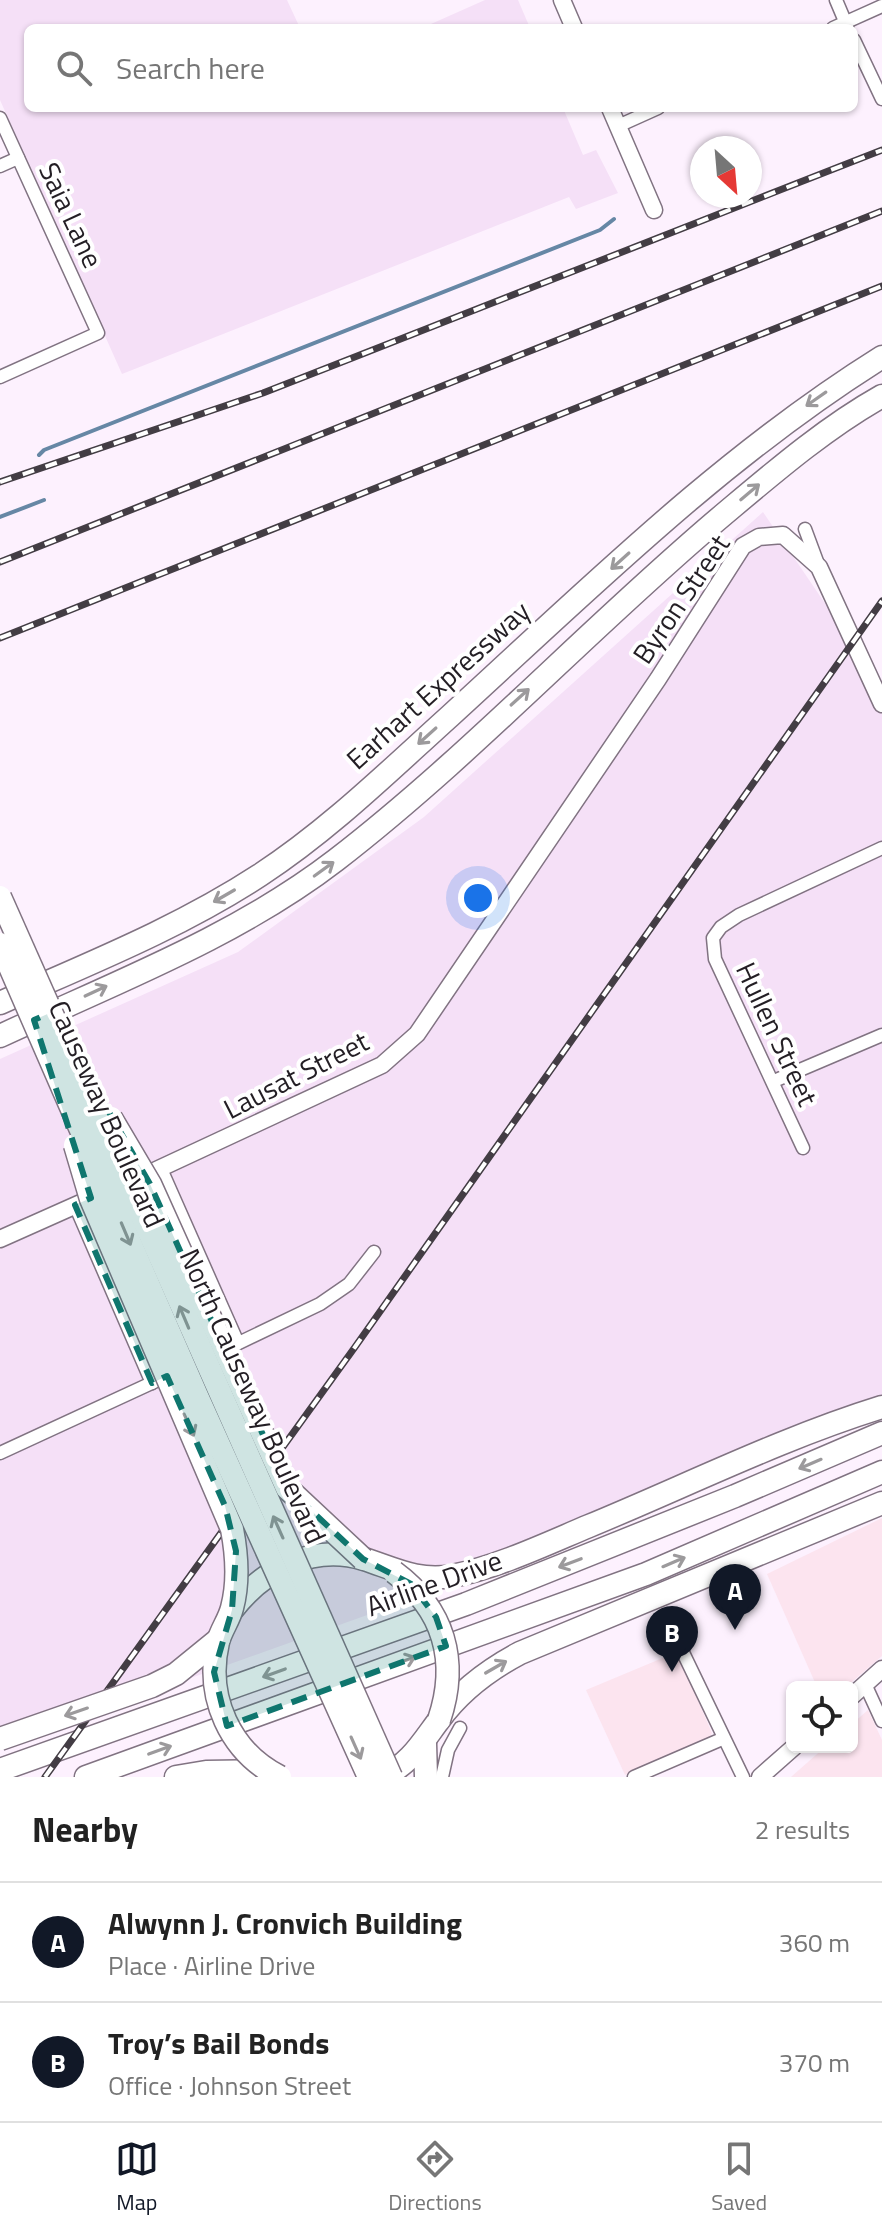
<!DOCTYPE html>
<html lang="en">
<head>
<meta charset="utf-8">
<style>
  body { margin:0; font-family:"Titillium Web",sans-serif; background:#f2f2f2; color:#222 }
  .controls { position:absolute; right:24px; bottom:24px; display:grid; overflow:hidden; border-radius:12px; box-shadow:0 2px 6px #0004 }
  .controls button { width:72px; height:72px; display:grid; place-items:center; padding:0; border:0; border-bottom:2px solid #e0e0e0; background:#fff; color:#222; font:40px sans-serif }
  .compass { position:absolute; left:690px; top:136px; width:72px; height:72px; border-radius:50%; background:#fff; box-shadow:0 2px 6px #0004; rotate:154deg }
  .you { position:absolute; left:478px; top:898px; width:28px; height:28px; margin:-20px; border:6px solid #fff; border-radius:50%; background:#1a73e8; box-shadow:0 0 0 12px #1a73e833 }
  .badge { display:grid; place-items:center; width:52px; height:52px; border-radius:50%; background:#111827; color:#fff; font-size:26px; font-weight:700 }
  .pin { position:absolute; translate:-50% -66px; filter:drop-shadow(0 2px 4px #0008) }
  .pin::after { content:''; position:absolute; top:42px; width:28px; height:24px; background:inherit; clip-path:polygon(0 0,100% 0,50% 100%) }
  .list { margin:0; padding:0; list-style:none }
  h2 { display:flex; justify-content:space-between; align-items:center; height:104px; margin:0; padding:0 32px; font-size:34px }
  h2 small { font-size:26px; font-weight:400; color:#767676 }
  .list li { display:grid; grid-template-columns:52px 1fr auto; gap:24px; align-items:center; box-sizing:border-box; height:120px; padding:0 32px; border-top:2px solid #e0e0e0 }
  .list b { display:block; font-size:30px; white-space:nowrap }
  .list p { margin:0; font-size:26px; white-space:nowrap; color:#767676 }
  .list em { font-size:26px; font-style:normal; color:#767676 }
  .icon { flex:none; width:44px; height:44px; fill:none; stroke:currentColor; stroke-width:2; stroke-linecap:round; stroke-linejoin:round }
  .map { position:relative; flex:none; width:882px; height:1777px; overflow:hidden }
  .search { position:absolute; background:#fff; box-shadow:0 2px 6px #0004; left:24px; right:24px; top:24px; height:88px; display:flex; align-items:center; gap:20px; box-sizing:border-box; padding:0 28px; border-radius:12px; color:#767676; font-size:30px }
  .sheet { height:344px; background:#fff }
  nav { display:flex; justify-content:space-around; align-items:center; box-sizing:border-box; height:112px; border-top:2px solid #e0e0e0; background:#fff; font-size:22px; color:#767676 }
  nav a { display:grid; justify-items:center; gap:4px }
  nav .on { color:#111827 }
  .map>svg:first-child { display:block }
</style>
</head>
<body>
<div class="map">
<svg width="882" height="1777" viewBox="0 0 882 1777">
  <rect width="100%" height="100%" fill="#fdf1fe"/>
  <g fill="#fce4ef">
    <polygon points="882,1518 882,1656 846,1687 817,1687 767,1574"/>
    <polygon points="677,1652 712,1733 709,1738 625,1775 586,1690"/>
    <polygon points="868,1710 882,1740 882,1777 791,1777 825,1747 852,1747 852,1724"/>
  </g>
  <g fill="#f5e0f7">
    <polygon points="0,0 287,0 300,28 28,28 28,108 563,108 583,155 596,150 618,193 576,209 569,197 122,374 0,100"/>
    <polygon points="485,0 518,0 530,28 422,28"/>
    <polygon points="763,512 862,658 882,696 882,1402 384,1609 0,1746 0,1059 238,952 424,817"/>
  </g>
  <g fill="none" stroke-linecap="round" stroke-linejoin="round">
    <g stroke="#6687a5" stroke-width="4">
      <polyline points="39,455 44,450 600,230 614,219"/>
      <polyline points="0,517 44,500"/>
    </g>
    <defs>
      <g id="street">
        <polyline points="836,0 847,26"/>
        <polyline points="833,28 882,6"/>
        <polyline points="854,40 882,99"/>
        <polyline points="0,118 98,333 0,377"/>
        <polyline points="618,126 658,108"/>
        <polyline points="0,166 18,158"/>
        <polyline points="805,529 818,564"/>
        <polyline points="774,1081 882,1035"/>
        <polyline points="803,1148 715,959 713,938 721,927 739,915 882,848"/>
        <polyline points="161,1169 238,1343"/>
        <polyline points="75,1205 152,1383"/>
        <polyline points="222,1351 320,1304 349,1284 374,1252"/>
        <polyline points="0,1453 169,1375"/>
        <polyline points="676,1638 743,1777"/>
        <polyline points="865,1684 882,1721"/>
        <polyline points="442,1777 448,1750 460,1728"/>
        <polyline points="634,1777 722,1739"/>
      </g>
      <g id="secondary">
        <polyline points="562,0 574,28"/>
        <polyline points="610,108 654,210"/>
        <polyline points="137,1179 382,1065 417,1034 658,679 743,546 759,537 783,535 819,567 882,704"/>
        <polyline points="0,1239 101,1194"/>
        <polyline points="852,1696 882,1669"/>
        <polyline points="760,1777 794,1747"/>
      </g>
      <g id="highway">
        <path d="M 0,1003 C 88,964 179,928 260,875 C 329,830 389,771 450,716 C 588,590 722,457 882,357"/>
        <path d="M 0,1036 C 114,983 236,937 336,860 C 472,755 591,626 723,515 C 773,473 825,428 882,396"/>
        <path d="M 232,1610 C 263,1570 312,1543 364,1559 C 395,1569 418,1582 452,1576 C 498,1567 546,1544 589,1526 C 686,1486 782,1438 882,1407"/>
        <polyline points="425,1743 426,1777"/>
        <polyline points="0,1770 466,1604 735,1496 882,1433"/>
        <polyline points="86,1777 646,1574 882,1472"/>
        <polyline points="176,1777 206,1772 268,1771"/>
        <path d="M 382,1777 C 410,1764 421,1744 439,1720 C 460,1691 488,1670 520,1653 L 882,1503"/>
      </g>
    </defs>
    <use href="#street" stroke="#817382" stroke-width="15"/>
    <use href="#secondary" stroke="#817382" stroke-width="19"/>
    <use href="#highway" stroke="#817382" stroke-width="25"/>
    <use href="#street" stroke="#fff" stroke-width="12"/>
    <use href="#secondary" stroke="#fff" stroke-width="16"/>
    <use href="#highway" stroke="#fff" stroke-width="22"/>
    <defs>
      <g id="rail">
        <polyline points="0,482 263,393 882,150"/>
        <polyline points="0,562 882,211"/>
        <polyline points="0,638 882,286"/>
        <polyline points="45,1777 355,1347 882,601"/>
      </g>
    </defs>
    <use href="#rail" stroke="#433d44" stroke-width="7"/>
    <use href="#rail" stroke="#fff" stroke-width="4" stroke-dasharray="12" stroke-linecap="butt"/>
    <defs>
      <g id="highway-bridge">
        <polyline points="0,897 391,1777"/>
        <polyline points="0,944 197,1396 369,1777"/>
        <polyline points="111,1118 150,1184 287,1488 363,1559"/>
        <path d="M 75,1145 L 91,1199 L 232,1529 C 237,1555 239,1582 232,1608 C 229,1620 221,1630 218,1642 C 205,1697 230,1752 280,1777"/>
        <path d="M 394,1572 C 444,1609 459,1661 439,1720"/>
        <polyline points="0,1739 152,1686 176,1674 219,1639"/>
      </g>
    </defs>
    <use href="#highway-bridge" stroke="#817382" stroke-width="25" stroke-linecap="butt"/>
    <use href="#highway-bridge" stroke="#fff" stroke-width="22"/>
  </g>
  <defs><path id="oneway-shaft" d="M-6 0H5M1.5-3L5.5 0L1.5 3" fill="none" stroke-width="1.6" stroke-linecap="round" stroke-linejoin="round" transform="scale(2)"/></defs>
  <g stroke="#9c9a9c">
    <use href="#oneway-shaft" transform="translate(816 399) rotate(145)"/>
    <use href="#oneway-shaft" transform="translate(750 492) rotate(-40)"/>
    <use href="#oneway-shaft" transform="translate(620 561) rotate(138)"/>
    <use href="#oneway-shaft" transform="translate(520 697) rotate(-42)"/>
    <use href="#oneway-shaft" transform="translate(427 736) rotate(138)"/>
    <use href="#oneway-shaft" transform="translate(324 869) rotate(-36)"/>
    <use href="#oneway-shaft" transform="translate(224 896) rotate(150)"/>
    <use href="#oneway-shaft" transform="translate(96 991) rotate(-25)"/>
    <use href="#oneway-shaft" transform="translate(126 1234) rotate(67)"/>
    <use href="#oneway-shaft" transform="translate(184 1317) rotate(-113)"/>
    <use href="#oneway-shaft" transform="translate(189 1425) rotate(66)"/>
    <use href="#oneway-shaft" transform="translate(810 1464) rotate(157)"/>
    <use href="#oneway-shaft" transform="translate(278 1527) rotate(-114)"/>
    <use href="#oneway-shaft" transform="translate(674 1562) rotate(-23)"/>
    <use href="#oneway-shaft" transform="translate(570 1563) rotate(159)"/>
    <use href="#oneway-shaft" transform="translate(404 1661) rotate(-20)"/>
    <use href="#oneway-shaft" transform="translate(496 1667) rotate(-30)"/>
    <use href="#oneway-shaft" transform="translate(274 1673) rotate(160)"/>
    <use href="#oneway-shaft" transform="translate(76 1712) rotate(161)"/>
    <use href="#oneway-shaft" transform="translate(356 1748) rotate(66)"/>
    <use href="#oneway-shaft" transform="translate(160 1750) rotate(-20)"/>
  </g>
  <path fill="#0f766e" fill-opacity="0.2" stroke="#0f766e" stroke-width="6" stroke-dasharray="16 10" stroke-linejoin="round" d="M 52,1012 L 150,1184 L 287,1488 L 363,1559 L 411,1584 L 436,1617 L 446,1646 L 227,1726 L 214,1672 L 232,1610 L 236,1551 L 225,1506 L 167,1376 L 152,1383 L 75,1205 L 91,1198 L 34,1020 Z"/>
  <g text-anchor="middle" stroke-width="8" stroke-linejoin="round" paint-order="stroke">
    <g font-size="28" fill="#231e24" stroke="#fff">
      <text transform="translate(71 215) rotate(65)" y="10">Saia Lane</text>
      <text transform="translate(681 599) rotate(-56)" y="10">Byron Street</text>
      <text transform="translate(438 685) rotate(-42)" y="10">Earhart Expressway</text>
      <text transform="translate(777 1034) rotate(65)" y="10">Hullen Street</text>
      <text transform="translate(296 1075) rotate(-27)" y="10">Lausat Street</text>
      <text transform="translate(107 1114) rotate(66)" y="10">Causeway Boulevard</text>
      <text transform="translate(253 1396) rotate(66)" y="10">North Causeway Boulevard</text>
      <text transform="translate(434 1583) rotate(-20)" y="10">Airline Drive</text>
    </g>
  </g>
</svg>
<div class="controls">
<button><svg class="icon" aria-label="locate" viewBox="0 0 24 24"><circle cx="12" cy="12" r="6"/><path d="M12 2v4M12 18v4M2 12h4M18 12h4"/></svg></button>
</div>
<svg class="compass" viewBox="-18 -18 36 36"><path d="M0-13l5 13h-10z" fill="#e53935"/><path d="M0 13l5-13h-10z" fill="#767676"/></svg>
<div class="you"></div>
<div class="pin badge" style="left:735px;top:1630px">A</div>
<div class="pin badge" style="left:672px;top:1672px">B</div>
<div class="search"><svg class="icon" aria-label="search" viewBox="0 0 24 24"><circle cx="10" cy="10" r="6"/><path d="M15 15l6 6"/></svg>Search here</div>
</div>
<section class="sheet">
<h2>Nearby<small>2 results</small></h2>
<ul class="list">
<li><span class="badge">A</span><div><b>Alwynn J. Cronvich Building</b><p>Place · Airline Drive</p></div><em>360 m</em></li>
<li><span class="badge">B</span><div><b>Troy’s Bail Bonds</b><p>Office · Johnson Street</p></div><em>370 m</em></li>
</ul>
</section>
<nav>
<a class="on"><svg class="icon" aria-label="map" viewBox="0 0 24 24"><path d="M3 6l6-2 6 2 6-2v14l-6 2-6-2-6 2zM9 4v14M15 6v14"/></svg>Map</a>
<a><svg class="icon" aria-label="directions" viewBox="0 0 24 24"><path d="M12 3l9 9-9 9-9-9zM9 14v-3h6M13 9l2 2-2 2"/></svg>Directions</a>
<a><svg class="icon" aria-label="saved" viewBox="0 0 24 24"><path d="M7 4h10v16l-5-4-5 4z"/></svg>Saved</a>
</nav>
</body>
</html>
